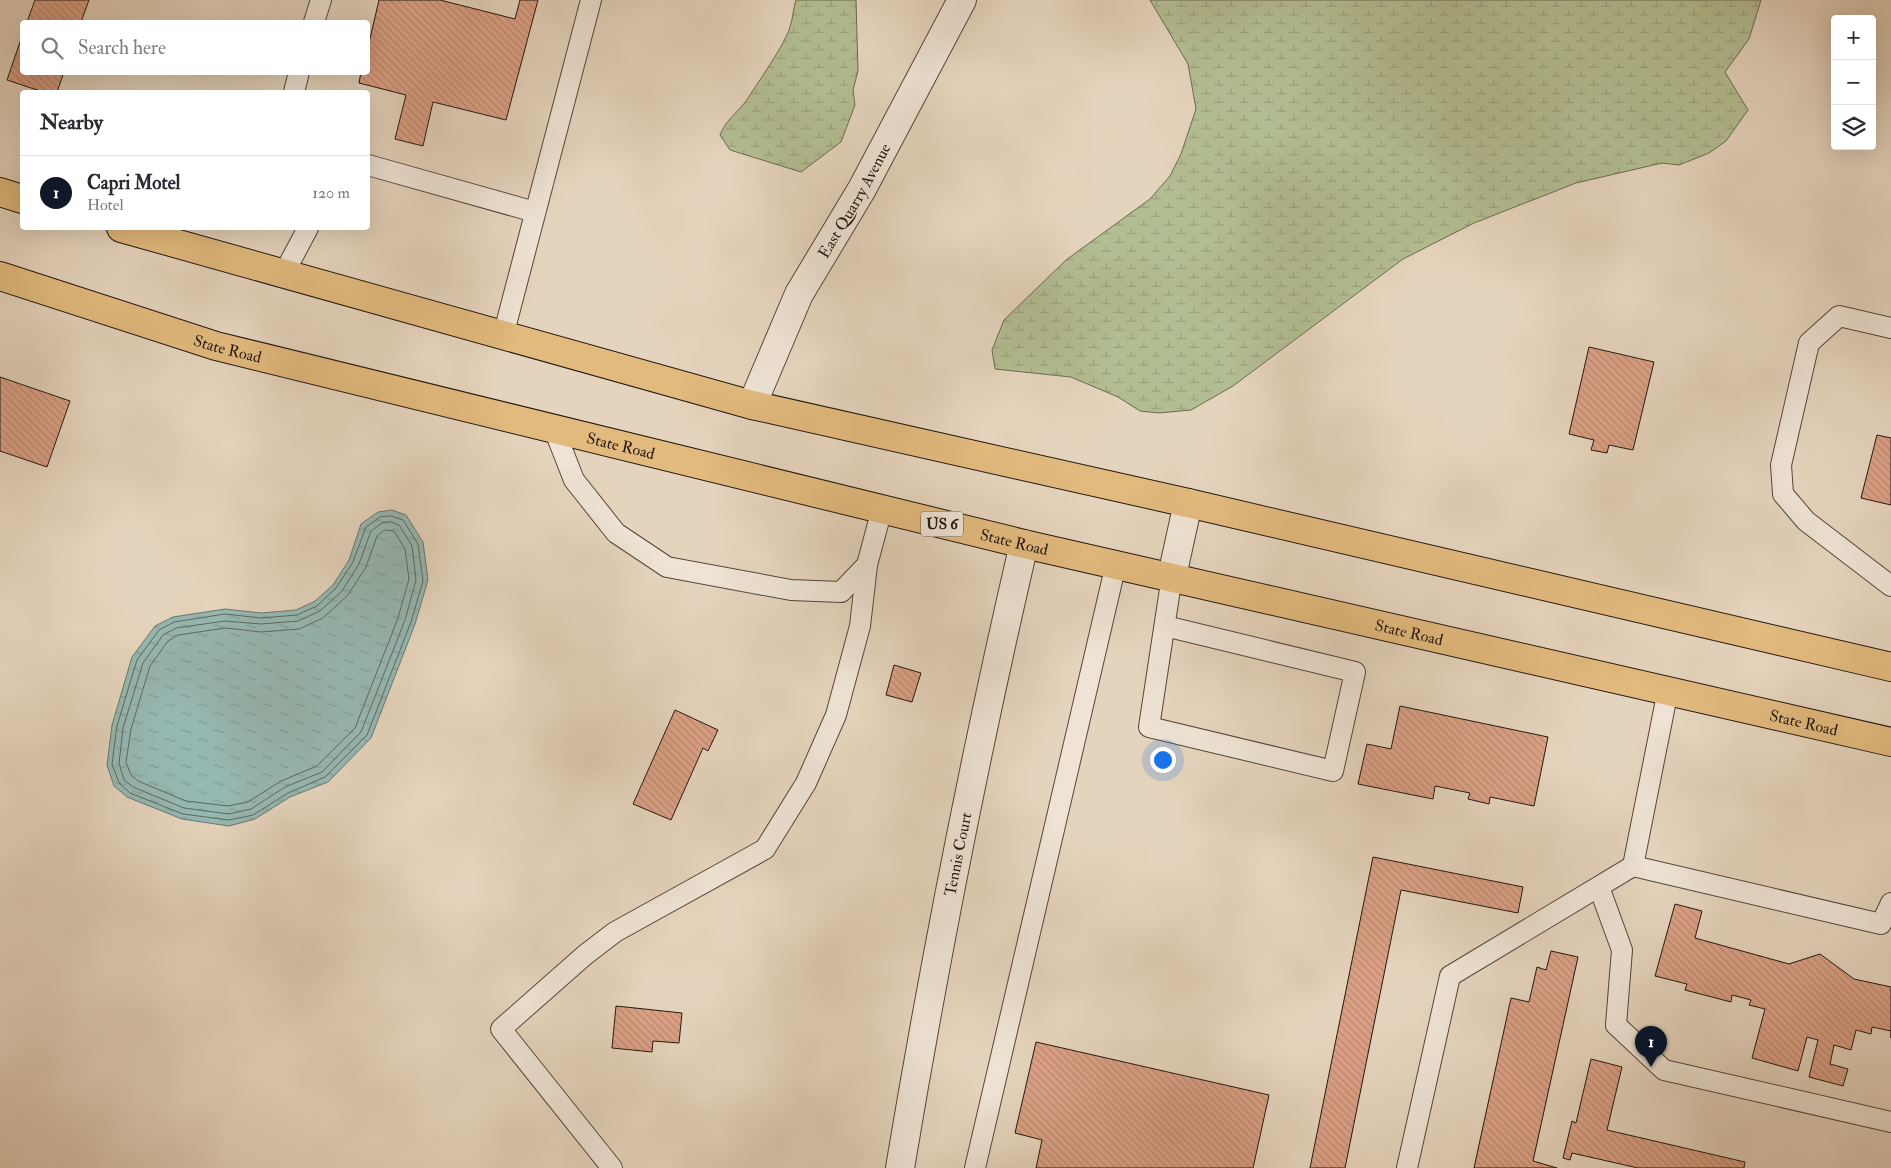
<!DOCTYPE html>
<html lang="en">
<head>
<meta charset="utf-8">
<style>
  body { margin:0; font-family:"IM FELL Double Pica",serif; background:#f2f2f3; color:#2b2b33 }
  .controls { position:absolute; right:15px; top:15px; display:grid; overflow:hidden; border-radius:5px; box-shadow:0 5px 20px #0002 }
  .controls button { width:45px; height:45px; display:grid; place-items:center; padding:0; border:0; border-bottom:1px solid #e1e1e2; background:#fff; color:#2b2b33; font:25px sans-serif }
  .you { position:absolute; left:1162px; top:759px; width:18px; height:18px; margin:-12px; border:4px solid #fff; border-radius:50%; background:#1a73e8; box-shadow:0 0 0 8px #1a73e833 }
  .badge { display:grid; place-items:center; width:32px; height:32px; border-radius:50%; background:#111827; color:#fff; font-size:16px; font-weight:700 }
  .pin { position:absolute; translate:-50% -41px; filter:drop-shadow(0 1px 2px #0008) }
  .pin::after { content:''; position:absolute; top:26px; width:18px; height:15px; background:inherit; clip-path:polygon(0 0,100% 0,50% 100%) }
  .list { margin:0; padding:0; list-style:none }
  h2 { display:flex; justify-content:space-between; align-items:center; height:65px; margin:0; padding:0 20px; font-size:21px }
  h2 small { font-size:16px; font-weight:400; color:#7c7c81 }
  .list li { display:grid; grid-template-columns:32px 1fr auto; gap:15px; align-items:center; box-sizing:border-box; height:75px; padding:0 20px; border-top:1px solid #e1e1e2 }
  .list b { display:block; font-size:19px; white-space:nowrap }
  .list p { margin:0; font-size:16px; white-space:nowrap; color:#7c7c81 }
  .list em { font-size:16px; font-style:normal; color:#7c7c81 }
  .icon { flex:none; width:28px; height:28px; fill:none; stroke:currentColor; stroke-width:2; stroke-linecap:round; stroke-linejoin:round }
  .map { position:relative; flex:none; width:1891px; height:1168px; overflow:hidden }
  .search { position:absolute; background:#fff; box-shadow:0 5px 20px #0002; left:20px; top:20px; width:350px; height:55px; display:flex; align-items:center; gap:12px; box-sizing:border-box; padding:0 18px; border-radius:5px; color:#7c7c81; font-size:19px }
  .panel { position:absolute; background:#fff; box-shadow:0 5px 20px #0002; left:20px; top:90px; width:350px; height:140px; border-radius:5px }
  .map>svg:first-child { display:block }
</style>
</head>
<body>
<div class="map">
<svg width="1891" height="1168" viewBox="0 0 1891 1168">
  <defs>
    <pattern id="wetland-marsh" width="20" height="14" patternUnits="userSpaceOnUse" patternTransform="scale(1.25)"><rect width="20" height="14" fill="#b3bd92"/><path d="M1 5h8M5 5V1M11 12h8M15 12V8" fill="none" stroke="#9aa27d"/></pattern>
    <pattern id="water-ripples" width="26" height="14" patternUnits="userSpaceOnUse" patternTransform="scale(1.25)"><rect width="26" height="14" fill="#96b8b2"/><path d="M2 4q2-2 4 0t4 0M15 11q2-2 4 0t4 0" fill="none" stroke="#819d98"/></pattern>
    <pattern id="building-back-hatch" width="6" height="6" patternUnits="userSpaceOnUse" patternTransform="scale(1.25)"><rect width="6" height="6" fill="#dca186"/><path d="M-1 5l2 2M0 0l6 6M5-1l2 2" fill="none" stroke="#bc8a73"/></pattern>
  </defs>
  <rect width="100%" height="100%" fill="#e5d4bd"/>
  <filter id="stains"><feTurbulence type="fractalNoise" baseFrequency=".004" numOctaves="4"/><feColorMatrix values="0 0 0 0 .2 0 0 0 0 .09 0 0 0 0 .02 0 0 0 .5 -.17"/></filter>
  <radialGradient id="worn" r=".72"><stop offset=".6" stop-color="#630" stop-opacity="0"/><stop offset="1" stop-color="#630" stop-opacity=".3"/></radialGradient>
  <g fill="url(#wetland-marsh)" stroke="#6b6a51">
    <path d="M 796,0 L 856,0 L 858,71 L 853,90 L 855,105 L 841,142 L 801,172 L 730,150 L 720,135 C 726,119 739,112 748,98 C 759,81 785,44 790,27 C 793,18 793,9 796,0 Z"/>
    <polygon points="1150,0 1761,0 1749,39 1725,72 1748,110 1726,141 1709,153 1679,165 1662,163 1576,183 1474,223 1403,259 1233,386 1191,410 1159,413 1140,411 1118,397 1071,377 995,369 992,350 1004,320 1066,260 1150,199 1170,176 1181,154 1196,109 1188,64"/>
  </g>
  <polygon fill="url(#water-ripples)" stroke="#687871" points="392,510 406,515 423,542 428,580 415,624 371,738 328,782 290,797 255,819 229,826 182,819 127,797 114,786 107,765 112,725 132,657 155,626 173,617 225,609 261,613 296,610 315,601 333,585 349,560 361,524 378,512"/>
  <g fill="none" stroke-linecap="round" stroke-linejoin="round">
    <g stroke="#5c6861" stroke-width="1">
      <polygon points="391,516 403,520 418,544 423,581 411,622 367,735 325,777 288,793 253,815 229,820 183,814 130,793 119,783 112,764 117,726 137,660 159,630 174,622 225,614 261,618 297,615 317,606 336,588 353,562 366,527 380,517"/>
      <polygon points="391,522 399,525 412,546 416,580 405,620 361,732 322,772 285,787 251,809 229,814 184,808 133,787 124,780 119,763 123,728 143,663 163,635 176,628 225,621 261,624 298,621 320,611 342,591 359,564 371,531 382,523"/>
      <polygon points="385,530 394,531 405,549 409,579 398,618 355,728 317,766 281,781 248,802 228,806 186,801 138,781 131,775 126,762 131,729 150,666 168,641 178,635 226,628 261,632 299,629 323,618 348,595 366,567 377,536"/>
    </g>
  </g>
  <g fill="url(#building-back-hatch)" stroke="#231710">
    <polygon points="35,0 89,0 81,22 27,22"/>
    <polygon points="379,0 440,0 515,19 520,0 538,0 506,120 433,102 423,146 395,139 406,95 359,83 361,72 368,72 368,47"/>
    <polygon points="22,36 22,72 64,72 57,92 43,92 7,80"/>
    <polygon points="1589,347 1654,362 1633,450 1609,445 1607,453 1591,450 1594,440 1569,434"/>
    <polygon points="0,377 70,401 47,467 0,451"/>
    <polygon points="1877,435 1891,438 1891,505 1861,498"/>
    <polygon points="894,665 921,673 912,702 886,695"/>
    <polygon points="1400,706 1548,737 1534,806 1490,797 1489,804 1468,799 1470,793 1435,786 1433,799 1358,784 1367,744 1391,749"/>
    <polygon points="675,710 718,730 708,751 703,748 671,820 633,804"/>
    <polygon points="1373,857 1523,887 1518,913 1401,890 1345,1168 1310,1168"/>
    <polygon points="1675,904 1702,911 1695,938 1789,964 1820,954 1854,979 1891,987 1891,1038 1891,1031 1872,1027 1871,1034 1856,1030 1851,1050 1834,1045 1830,1064 1848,1069 1843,1086 1809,1077 1818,1040 1807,1037 1798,1071 1752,1058 1765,1009 1749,1005 1751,1000 1732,995 1731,1002 1685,990 1687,984 1655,976"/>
    <polygon points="1551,951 1578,957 1533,1161 1557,1168 1474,1168 1511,998 1529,1002 1537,967 1546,970"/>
    <polygon points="616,1006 682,1013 679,1043 653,1041 652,1052 612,1048"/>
    <polygon points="1036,1042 1269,1095 1253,1168 1036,1168 1042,1140 1015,1133"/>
    <polygon points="1591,1059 1622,1067 1607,1130 1745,1162 1744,1168 1638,1168 1572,1153 1570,1160 1563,1158 1572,1121 1576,1123"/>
  </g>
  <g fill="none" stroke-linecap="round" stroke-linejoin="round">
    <defs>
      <g id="lane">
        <polyline points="314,22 321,0"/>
        <polyline points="294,92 299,72"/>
        <polyline points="368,165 535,212"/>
        <polyline points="283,275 308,228"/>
        <polyline points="1891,328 1839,316 1809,343 1781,465 1783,494 1806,521 1891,586"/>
        <polyline points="503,336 591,0"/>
        <polyline points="554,429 574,480 616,533 667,567 791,590 841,592 867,565 882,509"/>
        <polyline points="1165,626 1355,672 1333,771 1149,727 1172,576"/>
        <polyline points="1633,866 1881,924 1891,903"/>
        <polyline points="1599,887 1622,950 1616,1025 1664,1070 1891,1122"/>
        <polyline points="612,1168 501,1029 585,955 615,932 765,849 806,783 836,715 860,626 867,565"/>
        <polyline points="975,1168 1116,564"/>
        <polyline points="1407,1168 1450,976 1633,866 1668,690"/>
      </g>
      <g id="street">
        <path id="s1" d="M 752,405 L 799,294 L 862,189 L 962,0"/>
        <polyline points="1172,576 1188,503"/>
        <path id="s2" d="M 900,1168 C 935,959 976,750 1024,544"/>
      </g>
      <g id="primary">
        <polyline points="0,192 22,199"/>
        <polyline points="121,228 752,405 1188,503 1891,667"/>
        <path id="s3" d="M 0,276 L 216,346 L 1024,544 L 1891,742"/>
      </g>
    </defs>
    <use href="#lane" stroke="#54463b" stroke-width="22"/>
    <use href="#street" stroke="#54463b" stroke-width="30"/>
    <use href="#primary" stroke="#231710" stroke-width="30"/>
    <use href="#lane" stroke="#eee3d4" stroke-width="20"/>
    <use href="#street" stroke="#eee3d4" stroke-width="28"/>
    <use href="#primary" stroke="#e2ba7e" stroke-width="28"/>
  </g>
  <g text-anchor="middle" stroke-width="4" stroke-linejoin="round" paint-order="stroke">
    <rect fill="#eee3d4" stroke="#60544b" stroke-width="1" x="921" y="511.5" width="42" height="25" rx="4"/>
    <g font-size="15" font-weight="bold" fill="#231710">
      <text x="942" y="529">US 6</text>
    </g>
    <g font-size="16" fill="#231710" stroke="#eee3d4">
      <text dy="6" stroke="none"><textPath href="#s1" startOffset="229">East Quarry Avenue</textPath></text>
      <text dy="6" stroke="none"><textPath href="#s3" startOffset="239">State Road</textPath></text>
      <text dy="6" stroke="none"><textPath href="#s3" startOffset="644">State Road</textPath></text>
      <text dy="6" stroke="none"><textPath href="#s3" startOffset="1049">State Road</textPath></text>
      <text dy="6" stroke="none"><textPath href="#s3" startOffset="1454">State Road</textPath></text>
      <text dy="6" stroke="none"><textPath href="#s3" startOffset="1859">State Road</textPath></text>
      <text dy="6" stroke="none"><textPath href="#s2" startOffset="319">Tennis Court</textPath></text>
    </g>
  </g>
  <rect width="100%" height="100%" filter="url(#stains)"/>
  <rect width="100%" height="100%" fill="url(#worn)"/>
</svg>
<div class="controls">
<button>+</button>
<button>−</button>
<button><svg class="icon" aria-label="layers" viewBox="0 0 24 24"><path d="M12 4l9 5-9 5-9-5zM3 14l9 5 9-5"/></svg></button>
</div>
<div class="you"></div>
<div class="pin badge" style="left:1651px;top:1067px">1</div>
<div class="search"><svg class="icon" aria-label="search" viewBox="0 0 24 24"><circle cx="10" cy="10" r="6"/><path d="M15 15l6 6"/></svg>Search here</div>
<section class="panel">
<h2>Nearby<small></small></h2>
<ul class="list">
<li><span class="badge">1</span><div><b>Capri Motel</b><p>Hotel</p></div><em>120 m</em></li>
</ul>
</section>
</div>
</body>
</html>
